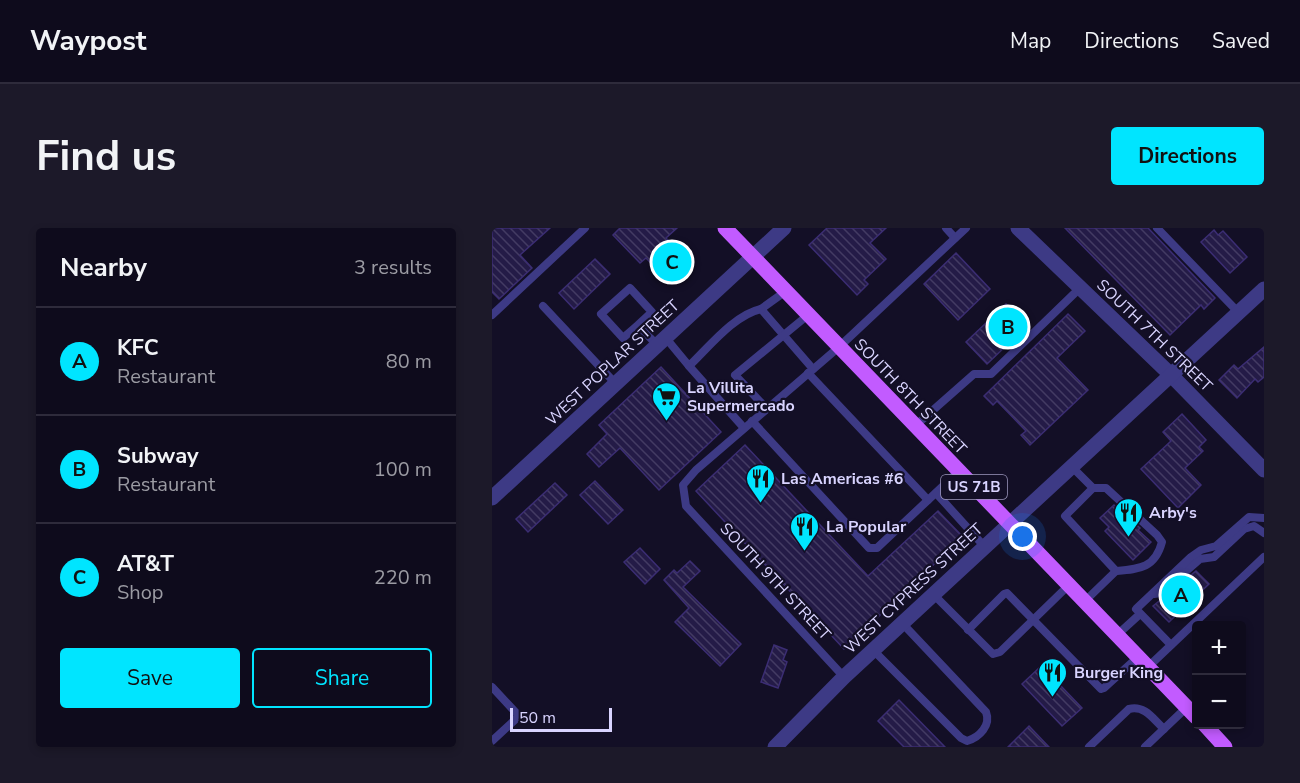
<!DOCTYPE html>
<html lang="en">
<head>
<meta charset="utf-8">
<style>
  body { margin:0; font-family:"Nunito Sans",sans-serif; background:#1c1929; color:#f1f3f6 }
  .controls { position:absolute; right:18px; bottom:18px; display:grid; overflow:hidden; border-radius:6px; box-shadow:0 3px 9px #0003 }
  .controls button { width:54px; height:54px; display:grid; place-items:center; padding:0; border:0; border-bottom:2px solid #2e2b3b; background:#0e0b1c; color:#f1f3f6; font:30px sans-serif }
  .scale { position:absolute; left:18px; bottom:15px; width:102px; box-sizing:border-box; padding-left:6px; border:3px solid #d9d4ff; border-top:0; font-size:16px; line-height:21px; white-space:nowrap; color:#d9d4ff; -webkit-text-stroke:4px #130f26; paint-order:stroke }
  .you { position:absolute; left:531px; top:309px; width:21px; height:21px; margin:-15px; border:4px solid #fff; border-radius:50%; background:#1a73e8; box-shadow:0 0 0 9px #1a73e833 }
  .badge { display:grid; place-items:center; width:39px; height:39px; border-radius:50%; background:#00e5ff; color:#111; font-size:20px; font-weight:700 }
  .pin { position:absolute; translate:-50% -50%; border:3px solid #fff; box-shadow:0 2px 6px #0006 }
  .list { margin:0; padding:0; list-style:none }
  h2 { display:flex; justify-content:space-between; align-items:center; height:78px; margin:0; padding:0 24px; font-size:26px }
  h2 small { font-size:20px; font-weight:400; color:#9b9ba3 }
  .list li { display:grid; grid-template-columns:39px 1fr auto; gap:18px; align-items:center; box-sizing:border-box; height:108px; padding:0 24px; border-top:2px solid #2e2b3b }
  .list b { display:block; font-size:22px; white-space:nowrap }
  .list p { margin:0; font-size:20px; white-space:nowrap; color:#9b9ba3 }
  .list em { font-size:20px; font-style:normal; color:#9b9ba3 }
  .actions { display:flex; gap:12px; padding:18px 24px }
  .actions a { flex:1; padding:14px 0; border:2px solid #00e5ff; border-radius:6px; text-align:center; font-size:21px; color:#00e5ff }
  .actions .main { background:#00e5ff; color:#111 }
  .map { position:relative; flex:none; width:772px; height:519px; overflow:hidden; border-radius:6px }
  header { display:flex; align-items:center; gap:36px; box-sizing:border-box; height:84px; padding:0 30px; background:#0e0b1c; border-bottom:2px solid #2e2b3b }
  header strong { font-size:28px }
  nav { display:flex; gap:33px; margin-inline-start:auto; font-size:21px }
  .intro { display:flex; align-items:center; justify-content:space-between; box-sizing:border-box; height:144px; padding:0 36px }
  h1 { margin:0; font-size:42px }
  .button { padding:15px 27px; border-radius:6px; background:#00e5ff; color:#111; font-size:21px; font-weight:700 }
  main { display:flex; gap:36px; padding:0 36px }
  aside { flex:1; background:#0e0b1c; border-radius:6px; box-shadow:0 3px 9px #0003 }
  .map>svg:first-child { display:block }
</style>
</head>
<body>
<header>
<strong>Waypost</strong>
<nav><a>Map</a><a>Directions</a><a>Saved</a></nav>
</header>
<div class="intro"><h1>Find us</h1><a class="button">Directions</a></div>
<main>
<aside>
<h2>Nearby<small>3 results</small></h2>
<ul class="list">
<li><span class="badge">A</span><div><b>KFC</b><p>Restaurant</p></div><em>80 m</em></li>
<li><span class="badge">B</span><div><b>Subway</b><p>Restaurant</p></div><em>100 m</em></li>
<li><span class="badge">C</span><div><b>AT&amp;T</b><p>Shop</p></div><em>220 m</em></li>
</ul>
<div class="actions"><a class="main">Save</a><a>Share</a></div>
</aside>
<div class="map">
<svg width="772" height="519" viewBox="0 0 772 519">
  <defs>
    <pattern id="building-back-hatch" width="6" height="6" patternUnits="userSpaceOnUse" patternTransform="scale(1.5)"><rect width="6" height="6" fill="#241b47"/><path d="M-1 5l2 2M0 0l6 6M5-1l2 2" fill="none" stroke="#433b63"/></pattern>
  </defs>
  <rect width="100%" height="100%" fill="#130f26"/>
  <g fill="url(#building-back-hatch)" stroke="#3b2d73" stroke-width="1.5">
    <polygon points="0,0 58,0 28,27 40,40 7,71 0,64"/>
    <polygon points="128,0 185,0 174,10 195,33 175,52 154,30 148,35 121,7"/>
    <polygon points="335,0 394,0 378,15 394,31 372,52 376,56 365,67 317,17"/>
    <polygon points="573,0 656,0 723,70 712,81 709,77 678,107"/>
    <polygon points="722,2 726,7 731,3 755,29 738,45 709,14"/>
    <polygon points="464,25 498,61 466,92 432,56"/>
    <polygon points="103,31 118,46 82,81 67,65"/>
    <polygon points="514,76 535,98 495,136 474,114"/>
    <polygon points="576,86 593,103 565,130 596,162 538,217 529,207 534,203 505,173 501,177 492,168"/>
    <polygon points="772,119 772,149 766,154 763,151 745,170 727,152 742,137 746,141"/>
    <polygon points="169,139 229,204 167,262 128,220 107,239 95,226 115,206 107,197"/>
    <polygon points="690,186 714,212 707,219 711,223 693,240 709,257 686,280 649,241 679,213 671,204"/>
    <polygon points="253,217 376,348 446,283 471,309 352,421 204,263"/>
    <polygon points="103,253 131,282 116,296 88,267"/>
    <polygon points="63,255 75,267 36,304 24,291"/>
    <polygon points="622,277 648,300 646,302 659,314 641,332 613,303 617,299 608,290"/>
    <polygon points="148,320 168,341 153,356 132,334"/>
    <polygon points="198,333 208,343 191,359 249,416 228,438 183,394 197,380 172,352 182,342 185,345"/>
    <polygon points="704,343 717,356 677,394 661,378"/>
    <polygon points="282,417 295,422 291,432 295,434 286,460 269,454"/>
    <polygon points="547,440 566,459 569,458 590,480 570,498 530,456"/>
    <polygon points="407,472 453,519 412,519 386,493"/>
    <polygon points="537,498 557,519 516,519"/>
  </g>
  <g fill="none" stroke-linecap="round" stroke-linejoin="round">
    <g stroke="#3d3a85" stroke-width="8">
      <polyline points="454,0 463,10"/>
      <polyline points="665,0 747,85"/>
      <polyline points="294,63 269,81 321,141"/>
      <polyline points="51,78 123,155"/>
      <polyline points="0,87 93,0"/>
      <polyline points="146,97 131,110 109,86 138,60 160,84 146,97 165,117"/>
      <path d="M 173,109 L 197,138 C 217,119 242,87 269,81"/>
      <polyline points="197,138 252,200"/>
      <polyline points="316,145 436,272"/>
      <polyline points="275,181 243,147 316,87"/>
      <polyline points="260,193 377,320 385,320 467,243"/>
      <polyline points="423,198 482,146 499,146 588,60"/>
      <polyline points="580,239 601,260 573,288 624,343 593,373"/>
      <path d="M 601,260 L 614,260 L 665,307 L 670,314 C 663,340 648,341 624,343"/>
      <polyline points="444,265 492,318"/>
      <polyline points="441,366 501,426 508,424 577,357"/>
      <polyline points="662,366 669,365 708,331 722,329 752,301 762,298 772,305"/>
      <polyline points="476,402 512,366 515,365 609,461 612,460 646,429"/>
      <polyline points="625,407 648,386"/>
      <polyline points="679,417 644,381 699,329 709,322 724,318 757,289 772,290"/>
      <path d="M 381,422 L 469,510 L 475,513 C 488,509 499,497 494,484 L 410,395"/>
      <polyline points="656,439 772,329"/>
      <polyline points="352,449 194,278 191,257 204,242 347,119 474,0"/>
      <polyline points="0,459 27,488 0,513"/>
      <path d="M 597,519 L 637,481 C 653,477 661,491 672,501"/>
      <polyline points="653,519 695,479"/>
    </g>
    <g stroke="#3d3a85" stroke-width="15">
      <polyline points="526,0 679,147 772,242"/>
      <polyline points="283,519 352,449 772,61"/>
    </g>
    <polyline stroke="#3d3a85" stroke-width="15" points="0,270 292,0"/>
    <g stroke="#c25bff" stroke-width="15">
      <polyline points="233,0 704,489"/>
      <polyline points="712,496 733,519"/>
    </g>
  </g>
  <defs>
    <symbol id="supermarket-pin" viewBox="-11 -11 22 30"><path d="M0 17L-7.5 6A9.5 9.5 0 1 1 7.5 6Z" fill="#00e5ff" stroke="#130f26"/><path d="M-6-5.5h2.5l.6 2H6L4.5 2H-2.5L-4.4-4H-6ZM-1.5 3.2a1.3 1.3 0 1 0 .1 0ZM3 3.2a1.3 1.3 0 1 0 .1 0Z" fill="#111"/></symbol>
    <symbol id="restaurant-pin" viewBox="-11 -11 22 30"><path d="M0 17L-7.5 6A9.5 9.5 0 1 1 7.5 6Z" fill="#00e5ff" stroke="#130f26"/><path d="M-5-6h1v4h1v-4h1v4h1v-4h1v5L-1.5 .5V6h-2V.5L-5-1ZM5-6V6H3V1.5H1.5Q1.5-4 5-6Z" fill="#111"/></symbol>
  </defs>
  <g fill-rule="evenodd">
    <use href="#supermarket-pin" x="158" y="152" width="33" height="45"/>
    <use href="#restaurant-pin" x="252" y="234" width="33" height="45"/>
    <use href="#restaurant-pin" x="620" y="268" width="33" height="45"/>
    <use href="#restaurant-pin" x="296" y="282" width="33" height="45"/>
    <use href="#restaurant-pin" x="544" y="428" width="33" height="45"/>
  </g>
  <g text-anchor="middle" stroke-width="4.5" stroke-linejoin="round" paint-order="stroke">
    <rect fill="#130f26" stroke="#9e99be" stroke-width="1.5" x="449" y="247" width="66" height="24" rx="4.5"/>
    <g font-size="15" font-weight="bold" fill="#d9d4ff">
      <text x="482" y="264">US 71B</text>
    </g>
    <g font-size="16" fill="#d9d4ff" stroke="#130f26">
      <text transform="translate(663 107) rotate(44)" y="6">SOUTH 7TH STREET</text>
      <text transform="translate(120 134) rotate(-43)" y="6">WEST POPLAR STREET</text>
      <text transform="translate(419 168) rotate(46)" y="6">SOUTH 8TH STREET</text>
      <text transform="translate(284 353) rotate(47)" y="6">SOUTH 9TH STREET</text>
      <text transform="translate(421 360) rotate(-43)" y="6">WEST CYPRESS STREET</text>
    </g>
    <g font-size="16" font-weight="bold" fill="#d9d4ff" stroke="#130f26" text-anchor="start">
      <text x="195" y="165">La Villita<tspan x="195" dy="18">Supermercado</tspan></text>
      <text x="289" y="256">Las Americas #6</text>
      <text x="657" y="290">Arby's</text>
      <text x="334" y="304">La Popular</text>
      <text x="582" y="450">Burger King</text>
    </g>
  </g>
</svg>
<div class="controls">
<button>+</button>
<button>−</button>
</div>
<div class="scale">50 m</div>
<div class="you"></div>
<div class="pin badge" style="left:689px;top:367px">A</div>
<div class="pin badge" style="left:516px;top:99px">B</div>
<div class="pin badge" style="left:180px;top:34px">C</div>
</div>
</main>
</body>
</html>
